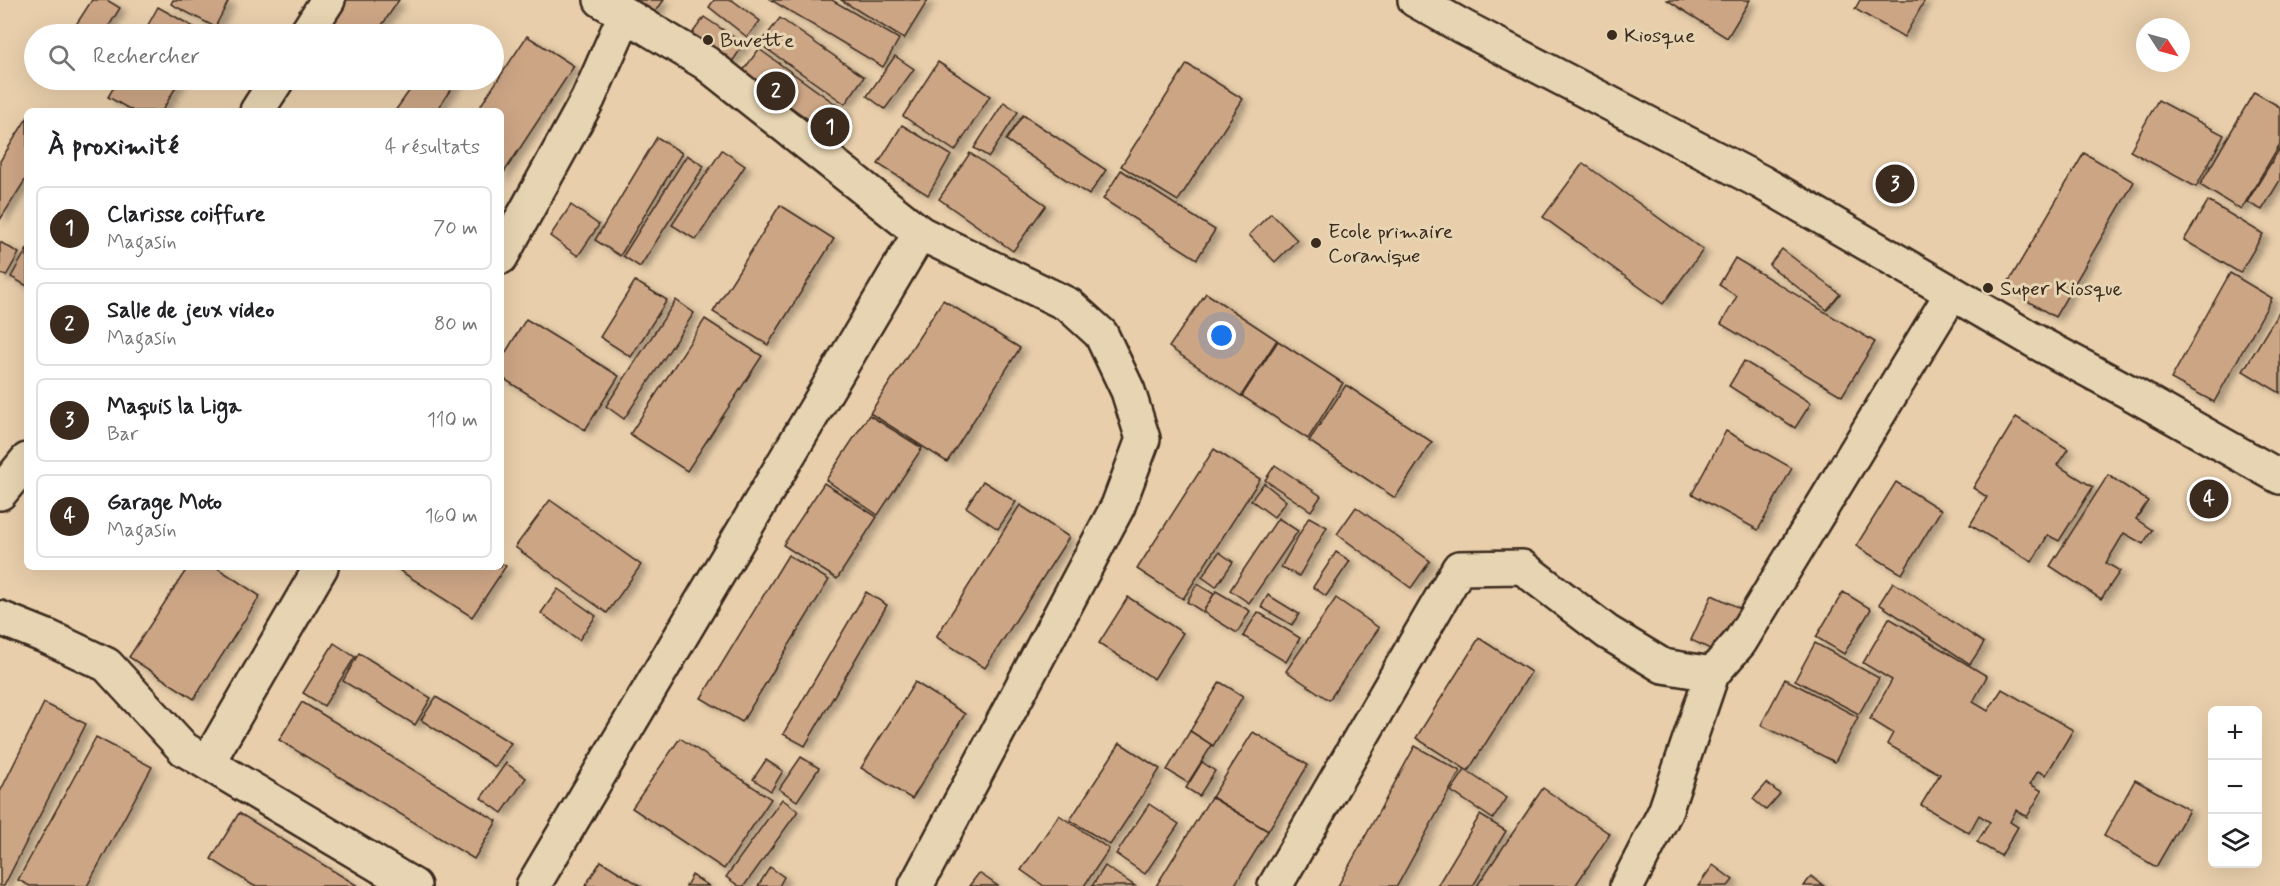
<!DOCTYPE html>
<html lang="fr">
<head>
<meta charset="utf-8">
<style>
  body { margin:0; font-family:Mynerve,sans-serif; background:#f6f6f6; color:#202124 }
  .controls { position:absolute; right:18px; bottom:18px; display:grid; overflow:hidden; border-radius:9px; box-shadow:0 6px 24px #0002 }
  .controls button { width:54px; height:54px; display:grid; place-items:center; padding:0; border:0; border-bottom:2px solid #e0e0e0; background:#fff; color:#202124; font:30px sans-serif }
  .compass { position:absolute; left:2136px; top:18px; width:54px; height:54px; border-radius:50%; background:#fff; box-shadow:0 6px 24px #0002; rotate:126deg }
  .you { position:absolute; left:1222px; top:336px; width:21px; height:21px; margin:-15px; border:4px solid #fff; border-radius:50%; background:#1a73e8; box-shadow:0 0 0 9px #1a73e833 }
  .badge { display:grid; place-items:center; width:39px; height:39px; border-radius:50%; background:#3b2a1e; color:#fff; font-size:20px; font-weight:700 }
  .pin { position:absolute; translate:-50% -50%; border:3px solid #fff; box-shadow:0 2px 6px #0006 }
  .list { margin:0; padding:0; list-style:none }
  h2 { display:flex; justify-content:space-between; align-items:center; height:78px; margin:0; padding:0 24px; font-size:26px }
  h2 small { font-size:20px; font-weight:400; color:#757577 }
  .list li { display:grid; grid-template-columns:39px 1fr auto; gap:18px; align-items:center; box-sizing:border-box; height:84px; margin:0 12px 12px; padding:0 12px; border:2px solid #e0e0e0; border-radius:9px }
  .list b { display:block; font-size:22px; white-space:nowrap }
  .list p { margin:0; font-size:20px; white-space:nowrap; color:#757577 }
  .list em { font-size:20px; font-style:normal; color:#757577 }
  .icon { flex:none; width:33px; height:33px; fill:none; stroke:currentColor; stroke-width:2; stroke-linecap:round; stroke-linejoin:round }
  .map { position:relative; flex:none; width:2280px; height:886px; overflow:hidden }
  .search { position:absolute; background:#fff; box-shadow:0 6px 24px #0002; left:24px; top:24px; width:480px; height:66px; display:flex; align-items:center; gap:15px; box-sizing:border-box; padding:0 21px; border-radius:33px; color:#757577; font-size:22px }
  .panel { position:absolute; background:#fff; box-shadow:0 6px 24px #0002; left:24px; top:108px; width:480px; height:462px; border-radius:9px }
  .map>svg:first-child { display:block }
</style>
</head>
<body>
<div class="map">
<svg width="2280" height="886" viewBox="0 0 2280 886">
  <defs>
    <filter id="shadow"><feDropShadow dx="6" dy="4" stdDeviation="3" flood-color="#0004"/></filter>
  </defs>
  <rect width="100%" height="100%" fill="#e8ceab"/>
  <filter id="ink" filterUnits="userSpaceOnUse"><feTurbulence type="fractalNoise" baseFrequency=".0167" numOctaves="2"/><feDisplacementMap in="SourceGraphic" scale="12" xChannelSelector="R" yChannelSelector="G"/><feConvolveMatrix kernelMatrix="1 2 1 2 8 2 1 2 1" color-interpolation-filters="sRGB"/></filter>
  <g filter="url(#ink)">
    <g fill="#cca585" stroke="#3b2a1e" stroke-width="1.5" filter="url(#shadow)">
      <polygon points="92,0 107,0 120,8 104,34 70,34"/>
      <polygon points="173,0 229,0 215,27 171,4"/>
      <polygon points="333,0 399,0 376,34 344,34 320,18"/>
      <polygon points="632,0 664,0 653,15"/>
      <polygon points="714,0 732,0 760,21 747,37 709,7"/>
      <polygon points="771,0 832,0 899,39 883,67"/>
      <polygon points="841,0 928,0 904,39"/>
      <polygon points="1667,0 1750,0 1727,38"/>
      <polygon points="1860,0 1925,0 1904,37 1855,9"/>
      <polygon points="158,7 206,34 143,34"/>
      <polygon points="704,17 744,44 732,62 691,35"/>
      <polygon points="780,18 864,77 845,104 760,44"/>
      <polygon points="527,36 574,66 501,177 501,111 477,111"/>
      <polygon points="759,49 845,111 829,134 742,72"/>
      <polygon points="895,56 914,69 885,109 867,96"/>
      <polygon points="938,62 990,96 955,151 903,116"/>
      <polygon points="1187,64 1243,99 1178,201 1121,166"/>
      <polygon points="118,80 180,80 162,111 133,111 108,97"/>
      <polygon points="417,80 457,80 436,111 395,111"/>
      <polygon points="2254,92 2280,107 2280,144 2241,210 2200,185"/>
      <polygon points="2158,100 2224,135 2196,187 2130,151"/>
      <polygon points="1004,102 1018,112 989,157 974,148"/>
      <polygon points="1023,115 1106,170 1089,195 1006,140"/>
      <polygon points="27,118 27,177 0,220 0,161"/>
      <polygon points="902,125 951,155 928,195 878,164"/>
      <polygon points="657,137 682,153 620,256 595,240"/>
      <polygon points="2280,148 2280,180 2262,210 2247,202"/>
      <polygon points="722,150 745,166 696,240 672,225"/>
      <polygon points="970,153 1046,205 1013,251 939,199"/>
      <polygon points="2084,153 2134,182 2055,317 2005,288"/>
      <polygon points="687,155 704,166 640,267 623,256"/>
      <polygon points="1583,163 1703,250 1663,304 1543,217"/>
      <polygon points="1121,170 1215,230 1197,259 1103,199"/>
      <polygon points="2208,201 2263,234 2240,273 2184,240"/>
      <polygon points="571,205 599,225 578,256 550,236"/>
      <polygon points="780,205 834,239 768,345 713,312"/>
      <polygon points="1271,213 1297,240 1275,262 1249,235"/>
      <polygon points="0,242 19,253 6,276 0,273"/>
      <polygon points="27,249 27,286 11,277"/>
      <polygon points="1782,249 1840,294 1827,310 1769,265"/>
      <polygon points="1735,258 1875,342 1842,396 1721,324 1737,296 1719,285"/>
      <polygon points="2230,273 2272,298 2214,402 2171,379"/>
      <polygon points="635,281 667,300 631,357 600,337"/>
      <polygon points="1206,293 1277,340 1241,396 1169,347"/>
      <polygon points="676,300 694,313 624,419 606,406"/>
      <polygon points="943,300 1020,348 947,462 870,413"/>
      <polygon points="2280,310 2280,393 2243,371"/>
      <polygon points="526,319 619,376 585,430 501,377 501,360"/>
      <polygon points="705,319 762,356 687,471 630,434"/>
      <polygon points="1278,341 1343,383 1308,439 1242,396"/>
      <polygon points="1744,361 1811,403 1795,428 1729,386"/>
      <polygon points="1346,385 1432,442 1395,498 1309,441"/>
      <polygon points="869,415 922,448 878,515 826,480"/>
      <polygon points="2016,417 2068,449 2057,465 2093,487 2059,541 2048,535 2032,562 1970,525 1987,497 1973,488"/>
      <polygon points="1726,431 1792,468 1758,530 1692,494"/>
      <polygon points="1214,449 1260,479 1183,599 1137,569"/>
      <polygon points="1275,465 1321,496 1311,511 1265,480"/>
      <polygon points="2108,475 2148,501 2136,519 2152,530 2143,544 2124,533 2106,563 2120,571 2101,599 2050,566"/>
      <polygon points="983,481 1016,502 998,529 966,507"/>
      <polygon points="1896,482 1941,510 1902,574 1856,546"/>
      <polygon points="824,483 877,517 837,579 783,545"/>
      <polygon points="1264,483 1286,501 1274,517 1251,500"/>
      <polygon points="550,500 641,565 607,613 515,547"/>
      <polygon points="1020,505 1069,537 985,668 936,637"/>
      <polygon points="1356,507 1430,561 1411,588 1337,534"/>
      <polygon points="1309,517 1327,527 1299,576 1281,567"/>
      <polygon points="1278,518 1298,531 1249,603 1230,590"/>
      <polygon points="1219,552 1233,562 1216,587 1202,577"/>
      <polygon points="1336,552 1350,561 1326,596 1313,587"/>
      <polygon points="788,555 829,580 742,722 701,698"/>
      <polygon points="501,563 506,566 472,617 394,567 501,567"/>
      <polygon points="188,567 216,567 260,596 194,699 129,657"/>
      <polygon points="1893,582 1984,643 1970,664 1879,604"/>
      <polygon points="1197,584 1214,594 1203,612 1187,602"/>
      <polygon points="558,589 596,616 579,640 541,613"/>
      <polygon points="1216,591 1250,611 1237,633 1203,612"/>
      <polygon points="866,592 887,605 805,746 783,734"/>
      <polygon points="1843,592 1871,609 1844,654 1816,637"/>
      <polygon points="1268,595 1299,614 1292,625 1261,607"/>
      <polygon points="1712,595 1744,610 1723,655 1691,640"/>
      <polygon points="1128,597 1183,633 1154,679 1099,643"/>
      <polygon points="1336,598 1379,628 1329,700 1286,671"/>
      <polygon points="1258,612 1300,638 1286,662 1243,636"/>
      <polygon points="1889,618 1987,676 1973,702 1988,711 2002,689 2073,730 2046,775 2038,771 2030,784 2042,791 2027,817 2016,810 2010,822 2018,827 2001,856 1977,842 1990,822 1979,815 1969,833 1921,805 1940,774 1887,744 1893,733 1870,719 1892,680 1863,663"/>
      <polygon points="1479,638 1531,672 1468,771 1416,738"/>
      <polygon points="334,643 355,657 324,706 303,693"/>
      <polygon points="1815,643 1879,678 1859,714 1795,680"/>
      <polygon points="359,653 431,698 415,725 343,681"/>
      <polygon points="1785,679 1858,717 1835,762 1761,725"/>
      <polygon points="915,682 965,714 912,799 861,768"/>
      <polygon points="1220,682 1243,696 1213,746 1190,731"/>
      <polygon points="436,697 511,743 495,767 421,720"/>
      <polygon points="302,702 497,821 474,859 279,740"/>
      <polygon points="44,703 86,724 4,886 0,886 0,792"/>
      <polygon points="1190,731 1212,745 1188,783 1167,770"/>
      <polygon points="1253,732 1308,765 1268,831 1212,797"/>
      <polygon points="96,737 152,767 87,886 30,886 18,880"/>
      <polygon points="680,738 771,799 724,869 632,808"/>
      <polygon points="1120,743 1160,769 1110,845 1070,820"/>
      <polygon points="1415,746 1460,771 1397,886 1338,886"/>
      <polygon points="801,757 819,768 797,801 779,789"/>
      <polygon points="766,760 783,771 771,791 753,779"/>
      <polygon points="1202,762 1215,771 1199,796 1186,788"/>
      <polygon points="506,763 526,778 502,813 481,798"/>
      <polygon points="1465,770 1507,798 1493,819 1451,791"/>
      <polygon points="2135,780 2189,810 2156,867 2104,836"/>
      <polygon points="1767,783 1780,794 1766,810 1753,799"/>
      <polygon points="1543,788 1610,834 1575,886 1477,886"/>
      <polygon points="1211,797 1268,831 1234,886 1156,886"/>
      <polygon points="782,799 798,811 744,886 739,886 726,877"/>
      <polygon points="1149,804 1179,824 1145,874 1116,854"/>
      <polygon points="239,813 358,886 254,886 211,859"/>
      <polygon points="1059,815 1109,849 1084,886 1044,886 1021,870"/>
      <polygon points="1480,815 1506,831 1473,886 1437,886"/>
      <polygon points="601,861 641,886 585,886"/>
      <polygon points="1713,865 1733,880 1728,886 1698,886"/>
      <polygon points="1105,866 1135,886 1092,886"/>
      <polygon points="770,867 784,877 779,886 758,886"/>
      <polygon points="979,873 998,886 969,886"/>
      <polygon points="692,875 709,886 686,886"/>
      <polygon points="1811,876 1824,886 1804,886"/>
    </g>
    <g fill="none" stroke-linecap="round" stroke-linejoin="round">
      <defs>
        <g id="minor">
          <polyline points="601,0 706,63 920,233 1069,305 1101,334 1128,391 1143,439 1118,506 916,886"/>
          <polyline points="306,34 328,0"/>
          <polyline points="257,111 277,80"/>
          <polyline points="501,257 588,99 625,15"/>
          <polyline points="0,493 27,460"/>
          <polyline points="0,618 50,638 107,665 184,749 414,886"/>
          <polyline points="208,762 321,567"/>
          <polyline points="533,886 920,233"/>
          <polyline points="1275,886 1459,568 1522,567 1607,632 1663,666 1712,674 1740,642 1952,293"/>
          <polyline points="1627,886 1665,812 1712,674"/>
        </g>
        <polyline id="major" points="1415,0 1463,27 1761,182 2040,344 2131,393 2280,477"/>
      </defs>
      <use href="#minor" stroke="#3b2a1e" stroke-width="38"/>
      <use href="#major" stroke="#3b2a1e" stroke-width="38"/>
      <use href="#minor" stroke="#e7d4b2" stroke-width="33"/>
      <use href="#major" stroke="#e7d4b2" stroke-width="33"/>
    </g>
  </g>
  <g fill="#3b2a1e" stroke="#e7d4b2" stroke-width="2">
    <circle cx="1612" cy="35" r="6"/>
    <circle cx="708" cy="40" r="6"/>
    <circle cx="1316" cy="243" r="6"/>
    <circle cx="1988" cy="288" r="6"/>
  </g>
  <g text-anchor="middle" stroke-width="6" stroke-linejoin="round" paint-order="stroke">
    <g font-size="21" fill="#3b2a1e" stroke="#e7d4b2" text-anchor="start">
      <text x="1624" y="42">Kiosque</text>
      <text x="720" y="47">Buvette</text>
      <text x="1328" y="238">Ecole primaire<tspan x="1328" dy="24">Coranique</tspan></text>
      <text x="2000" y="295">Super Kiosque</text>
    </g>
  </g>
</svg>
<div class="controls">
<button>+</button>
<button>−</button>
<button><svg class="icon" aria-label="layers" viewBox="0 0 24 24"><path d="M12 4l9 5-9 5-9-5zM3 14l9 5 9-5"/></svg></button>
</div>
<svg class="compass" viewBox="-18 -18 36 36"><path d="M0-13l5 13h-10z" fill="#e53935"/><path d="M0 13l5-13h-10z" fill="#757577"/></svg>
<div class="you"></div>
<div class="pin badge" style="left:830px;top:127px">1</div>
<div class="pin badge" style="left:776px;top:91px">2</div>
<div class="pin badge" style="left:1895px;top:184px">3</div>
<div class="pin badge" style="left:2209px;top:499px">4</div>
<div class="search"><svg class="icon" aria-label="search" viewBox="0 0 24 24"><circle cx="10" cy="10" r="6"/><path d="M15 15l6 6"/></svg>Rechercher</div>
<section class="panel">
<h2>À proximité<small>4 résultats</small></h2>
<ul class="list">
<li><span class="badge">1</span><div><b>Clarisse coiffure</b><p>Magasin</p></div><em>70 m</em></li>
<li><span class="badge">2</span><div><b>Salle de jeux video</b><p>Magasin</p></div><em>80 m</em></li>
<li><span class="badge">3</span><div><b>Maquis la Liga</b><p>Bar</p></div><em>110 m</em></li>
<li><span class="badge">4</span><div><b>Garage Moto</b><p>Magasin</p></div><em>160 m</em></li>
</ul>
</section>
</div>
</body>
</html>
